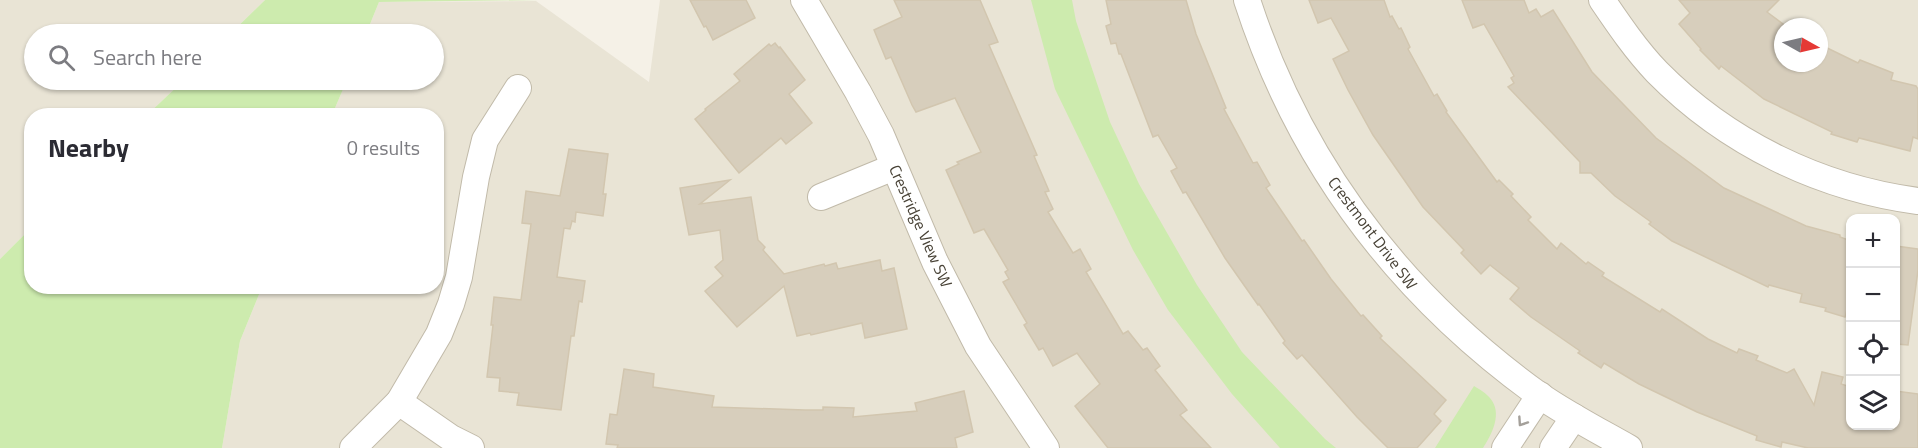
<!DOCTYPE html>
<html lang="en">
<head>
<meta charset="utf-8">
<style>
  body { margin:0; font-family:"Titillium Web",sans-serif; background:#f7f7f7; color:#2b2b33 }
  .controls { position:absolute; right:18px; bottom:18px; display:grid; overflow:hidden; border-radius:12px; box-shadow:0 2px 4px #0004 }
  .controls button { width:54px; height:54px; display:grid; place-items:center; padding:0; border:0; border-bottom:2px solid #e1e1e2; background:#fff; color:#2b2b33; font:30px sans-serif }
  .compass { position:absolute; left:1774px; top:18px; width:54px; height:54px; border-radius:50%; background:#fff; box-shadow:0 2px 4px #0004; rotate:98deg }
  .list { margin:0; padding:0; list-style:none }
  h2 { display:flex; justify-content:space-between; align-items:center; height:78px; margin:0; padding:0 24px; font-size:26px }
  h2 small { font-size:20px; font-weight:400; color:#7c7c81 }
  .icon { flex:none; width:33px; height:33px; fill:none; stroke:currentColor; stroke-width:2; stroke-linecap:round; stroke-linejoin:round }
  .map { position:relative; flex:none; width:1918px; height:448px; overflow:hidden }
  .search { position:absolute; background:#fff; box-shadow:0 2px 4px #0004; left:24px; top:24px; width:420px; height:66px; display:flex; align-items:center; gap:15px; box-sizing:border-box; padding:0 21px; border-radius:33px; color:#7c7c81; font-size:22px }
  .panel { position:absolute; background:#fff; box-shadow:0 2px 4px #0004; left:24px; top:108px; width:420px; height:186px; border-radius:24px }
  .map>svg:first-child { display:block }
</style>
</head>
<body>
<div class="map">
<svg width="1918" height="448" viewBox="0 0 1918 448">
  <rect width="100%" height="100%" fill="#f5f1e7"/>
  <g fill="#e9e4d5" fill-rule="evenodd">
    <polygon points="0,0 265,0 230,34 34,34 34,80 184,80 147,115 32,116 31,228 0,259"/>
    <path d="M 660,0 L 1918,0 L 1918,448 L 222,448 L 240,341 L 262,287 L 436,286 L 436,116 L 332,115 L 347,80 L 434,80 L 434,34 L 366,34 L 379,2 L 536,1 L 649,82 ZM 1783,27 L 1819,27 L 1819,63 L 1783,63 ZM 1850,219 L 1896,219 L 1896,426 L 1850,426 Z"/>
  </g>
  <g fill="#cdebae">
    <polygon points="265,0 539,0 379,2 366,34 230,34"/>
    <polygon points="1031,0 1072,0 1076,21 1110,122 1139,184 1197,285 1242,352 1325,439 1336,448 1280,448 1232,394 1168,310 1133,250 1055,89"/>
    <polygon points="184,80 347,80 332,115 147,115"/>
    <polygon points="31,228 32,286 262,287 240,341 222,448 0,448 0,259"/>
    <path d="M 1474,386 C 1479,389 1486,393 1490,398 C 1503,413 1492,434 1483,448 L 1435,448 Z"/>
  </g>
  <g fill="#d7cebc" stroke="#d2c6af" stroke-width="1.5">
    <polygon points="690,0 746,0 755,18 713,40 706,26 704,27"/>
    <polygon points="894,0 980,0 998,42 989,45 1037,155 1034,156 1049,191 1045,192 1053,209 1048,212 1073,253 1080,249 1091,269 1086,272 1123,334 1128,331 1143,350 1147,348 1160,366 1155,370 1187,410 1180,415 1211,448 1108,448 1075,406 1100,384 1077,353 1053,366 1043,348 1039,350 1024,325 1027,323 1003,282 1009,279 1005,272 1008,270 984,229 974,233 946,170 959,164 957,162 981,152 955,98 916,112 912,105 891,57 886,59 874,30 902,17"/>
    <polygon points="1106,0 1186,0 1196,34 1226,108 1224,109 1253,163 1257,162 1270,185 1266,188 1302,241 1304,240 1331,279 1361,316 1363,315 1382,336 1380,338 1446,400 1434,414 1441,421 1417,448 1388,448 1357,417 1302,355 1297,359 1283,343 1285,341 1259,304 1258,305 1225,258 1186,192 1183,193 1171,171 1177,168 1158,135 1153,137 1121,54 1119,54 1116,43 1111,44 1106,26 1111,24"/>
    <polygon points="1309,0 1384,0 1390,17 1392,16 1399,29 1401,28 1410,47 1408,49 1434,96 1437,94 1447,111 1446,112 1497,182 1499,180 1513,194 1511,196 1531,217 1528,220 1557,249 1561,243 1586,264 1588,262 1604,273 1602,276 1660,312 1662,309 1708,339 1737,353 1739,349 1758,356 1756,360 1787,373 1794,369 1814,405 1822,372 1843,377 1841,384 1851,387 1851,426 1896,426 1896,391 1918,394 1918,448 1808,448 1782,442 1781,447 1756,440 1757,436 1697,412 1639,384 1604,363 1601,368 1578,353 1580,351 1531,317 1510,299 1519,288 1490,265 1481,274 1461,253 1464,250 1423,207 1373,135 1348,90 1333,59 1349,51 1331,18 1318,23"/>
    <polygon points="1462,0 1524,0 1529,13 1536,9 1541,17 1553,10 1592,72 1656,138 1724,188 1806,226 1840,235 1840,237 1851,241 1851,311 1847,310 1845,317 1825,311 1826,308 1800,302 1802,294 1769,285 1768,287 1672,241 1649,224 1651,222 1615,196 1591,173 1580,173 1580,162 1508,87 1514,83 1511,78 1514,76 1484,24 1473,28"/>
    <polygon points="1679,0 1779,0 1767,12 1787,27 1783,27 1783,63 1819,63 1819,44 1858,63 1860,60 1893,73 1891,80 1916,86 1918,89 1918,139 1913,137 1910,151 1859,138 1857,142 1831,134 1832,132 1764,99 1721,66 1719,69 1700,50 1701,49 1679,24 1690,13"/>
    <polygon points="775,43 779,48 780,47 805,80 789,94 812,123 786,144 781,138 739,173 695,119 706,110 705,109 740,81 734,74 769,44 771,46"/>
    <polygon points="569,149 608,154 603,194 606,194 603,216 576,212 575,222 572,221 570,229 564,228 557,277 585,281 582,302 579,301 574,336 571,336 561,410 517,405 519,393 499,391 500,378 487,377 493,325 491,325 494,297 521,300 531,224 522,223 526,191 560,196"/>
    <polygon points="730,180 700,204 751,197 758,240 765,247 763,250 784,274 824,264 825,266 836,263 838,269 880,260 882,271 894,268 907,329 865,338 862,323 811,335 810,333 797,336 784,286 737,327 705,291 723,276 715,267 723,260 720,230 689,235 680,188"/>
    <polygon points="1896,246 1918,249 1918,270 1908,345 1896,344"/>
    <polygon points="624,369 654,374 653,387 714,396 712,407 805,410 823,410 823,407 854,408 853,417 917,411 915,403 964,391 973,432 955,438 957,448 617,448 618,445 606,444 610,414 617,415"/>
  </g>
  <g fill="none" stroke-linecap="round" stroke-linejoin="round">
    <defs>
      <g id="minor">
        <polyline points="804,0 858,92 881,135 935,262 978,346 1046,448"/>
        <path d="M 1247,0 C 1300,164 1400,295 1539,395 C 1568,415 1599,431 1629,448"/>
        <path d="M 1602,0 C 1619,25 1636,50 1657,72 C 1727,143 1820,188 1918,201"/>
        <polyline points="821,197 894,167"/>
        <polyline points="399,402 451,438 471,448"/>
        <polyline points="353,448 399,402 439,334 451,304 459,277 476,177 485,140 518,88"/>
        <polyline points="1505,448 1540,395"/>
        <polyline points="1553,448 1574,417"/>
      </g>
    </defs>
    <use href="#minor" stroke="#c1baa9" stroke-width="28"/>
    <use href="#minor" stroke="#fff" stroke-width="26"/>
  </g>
  <defs><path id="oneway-chevron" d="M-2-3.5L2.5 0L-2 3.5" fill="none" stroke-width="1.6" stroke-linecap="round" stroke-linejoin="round" transform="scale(1.5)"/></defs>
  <use stroke="#a4a09a" href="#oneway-chevron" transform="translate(1522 422) rotate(124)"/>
  <g text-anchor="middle" stroke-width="6" stroke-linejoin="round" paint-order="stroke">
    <g font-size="16" fill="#484236" stroke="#fff">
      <text transform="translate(921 226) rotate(66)" y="6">Crestridge View SW</text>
      <text transform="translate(1373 233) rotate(53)" y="6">Crestmont Drive SW</text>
    </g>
  </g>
</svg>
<div class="controls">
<button>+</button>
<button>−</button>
<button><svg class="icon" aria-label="locate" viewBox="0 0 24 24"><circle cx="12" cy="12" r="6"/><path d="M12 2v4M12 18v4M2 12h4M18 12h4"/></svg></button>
<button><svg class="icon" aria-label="layers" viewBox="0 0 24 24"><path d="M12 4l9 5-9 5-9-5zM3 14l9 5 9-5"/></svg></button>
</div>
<svg class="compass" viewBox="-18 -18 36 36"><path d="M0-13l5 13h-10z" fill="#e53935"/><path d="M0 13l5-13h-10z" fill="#7c7c81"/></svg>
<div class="search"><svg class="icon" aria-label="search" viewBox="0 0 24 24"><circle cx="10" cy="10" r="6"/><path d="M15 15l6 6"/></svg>Search here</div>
<section class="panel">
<h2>Nearby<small>0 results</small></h2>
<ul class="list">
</ul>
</section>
</div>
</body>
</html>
